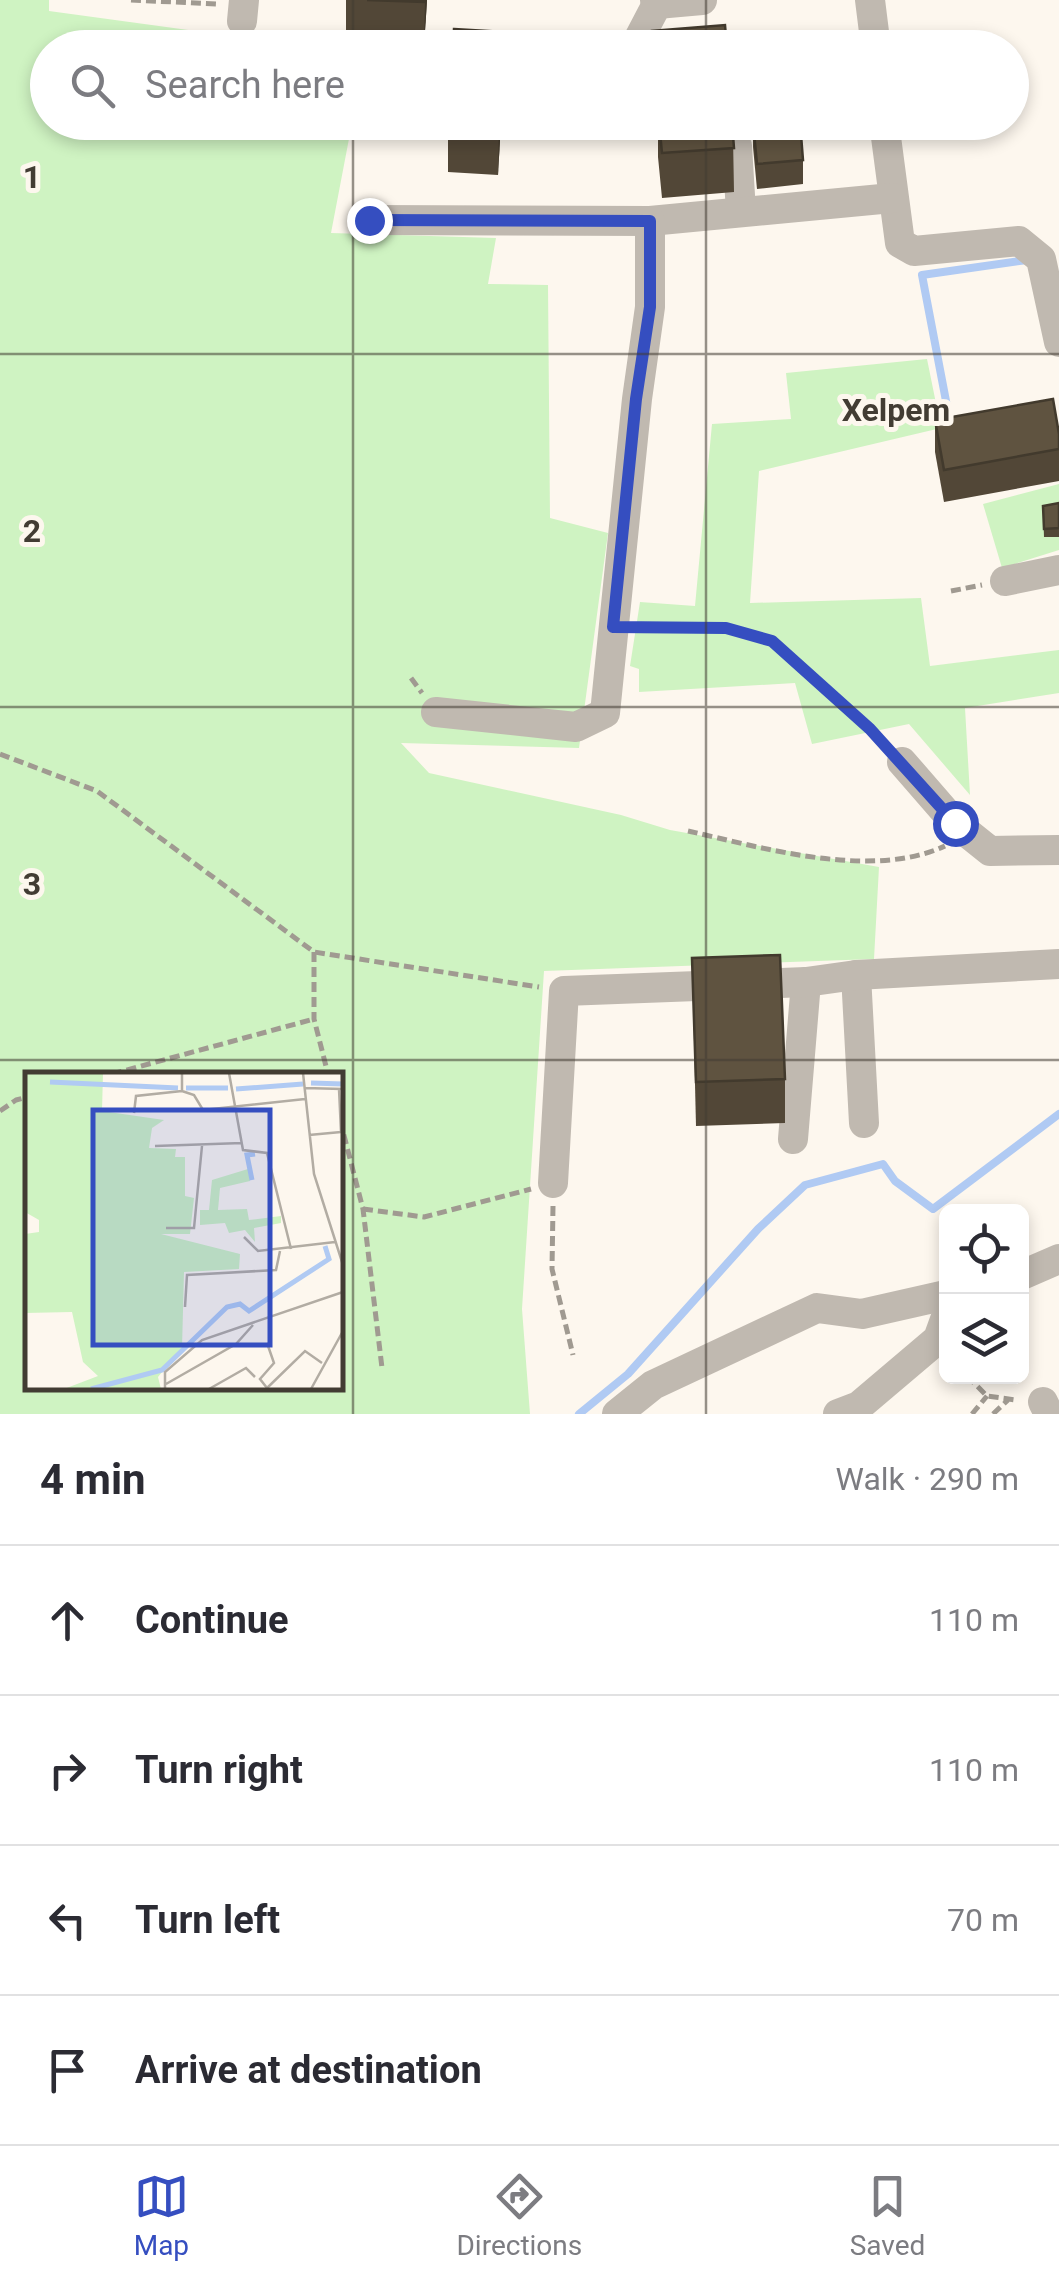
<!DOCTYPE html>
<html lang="en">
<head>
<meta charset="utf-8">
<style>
  body { margin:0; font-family:Roboto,sans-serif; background:#f7f7f7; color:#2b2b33 }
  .controls { position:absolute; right:30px; bottom:30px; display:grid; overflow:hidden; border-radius:15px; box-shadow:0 5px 15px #0003 }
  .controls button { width:90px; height:90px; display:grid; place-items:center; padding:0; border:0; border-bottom:2px solid #e1e1e2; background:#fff; color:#2b2b33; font:50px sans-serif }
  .stop { position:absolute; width:30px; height:30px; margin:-22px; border:8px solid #354ec0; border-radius:50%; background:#fff }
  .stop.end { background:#354ec0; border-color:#fff; box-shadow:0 2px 10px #0008 }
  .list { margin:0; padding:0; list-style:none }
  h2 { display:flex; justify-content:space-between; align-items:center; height:130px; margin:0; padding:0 40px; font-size:42px }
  h2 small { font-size:32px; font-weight:400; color:#7c7c81 }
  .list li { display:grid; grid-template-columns:65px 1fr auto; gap:30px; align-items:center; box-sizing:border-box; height:150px; padding:0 40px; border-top:2px solid #e1e1e2 }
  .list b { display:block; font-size:38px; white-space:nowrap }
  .list em { font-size:32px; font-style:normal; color:#7c7c81 }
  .icon { flex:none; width:55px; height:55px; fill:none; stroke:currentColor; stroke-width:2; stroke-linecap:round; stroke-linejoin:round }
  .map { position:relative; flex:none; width:1059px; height:1414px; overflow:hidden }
  .search { position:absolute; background:#fff; box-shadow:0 5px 15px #0003; left:30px; right:30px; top:30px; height:110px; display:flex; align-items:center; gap:25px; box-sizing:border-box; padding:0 35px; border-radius:55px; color:#7c7c81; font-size:38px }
  .sheet { height:730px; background:#fff }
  nav { display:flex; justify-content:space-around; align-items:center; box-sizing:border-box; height:140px; border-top:2px solid #e1e1e2; background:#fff; font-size:28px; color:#7c7c81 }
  nav a { display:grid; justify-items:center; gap:5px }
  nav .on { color:#354ec0 }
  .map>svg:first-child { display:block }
</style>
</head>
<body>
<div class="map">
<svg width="1059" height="1414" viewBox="0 0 1059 1414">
  <rect width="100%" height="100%" fill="#fdf7ee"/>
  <g fill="#cff3c2" fill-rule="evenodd">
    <path d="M 0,0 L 49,0 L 49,11 L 312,47 L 48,48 L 48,122 L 352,123 L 331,233 L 496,238 L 488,284 L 548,285 L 550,518 L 608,533 L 579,748 L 401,743 L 429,773 L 621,815 L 670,830 L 879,867 L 874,959 L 544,971 L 522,1309 L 530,1414 L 0,1414 ZM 28,1074 L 340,1074 L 340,1386 L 28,1386 Z"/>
    <polygon points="927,359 941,428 759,471 750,603 921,598 930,666 1059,650 1059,693 965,708 970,795 909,724 812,744 795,683 639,692 639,669 630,666 640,602 695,606 712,424 791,419 786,373"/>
    <polygon points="1059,484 1059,550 1002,568 983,504"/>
  </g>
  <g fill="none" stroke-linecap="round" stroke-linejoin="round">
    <g stroke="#b0caf3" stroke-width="8">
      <polyline points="950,422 922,275 1027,260"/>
      <polyline points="579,1414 628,1374 758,1229 805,1185 883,1164 895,1181 933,1209 1059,1114"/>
    </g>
    <g stroke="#a09a91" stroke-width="5" stroke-dasharray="10 5" stroke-linecap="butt">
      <polyline points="131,0 218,4"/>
      <polyline points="951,591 982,585"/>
      <polyline points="641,628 726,628 771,641 884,743"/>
      <polyline points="411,678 422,693"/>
      <polyline points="0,754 97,791 314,952 539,987"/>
      <path d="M 688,831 C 764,848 871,880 945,846"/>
      <polyline points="314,952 314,1019 328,1074"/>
      <polyline points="112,1074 314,1019"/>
      <polyline points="0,1111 16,1100 28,1097"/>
      <polyline points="340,1120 363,1209 382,1368"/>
      <polyline points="553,1206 552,1269 573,1355"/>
      <polyline points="363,1209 424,1217 531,1189"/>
      <polyline points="967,1376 987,1396 1016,1400"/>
      <polyline points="972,1414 987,1396"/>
      <polyline points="993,1414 1008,1400"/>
    </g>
    <g stroke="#c0b9b0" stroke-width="30">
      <polyline points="655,0 657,4 702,0"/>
      <polyline points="870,0 876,48"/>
      <polyline points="242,21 244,0"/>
      <polyline points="634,48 657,4"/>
      <polyline points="884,122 900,243 914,251 1019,241 1041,259 1059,342"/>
      <polyline points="737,146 741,212"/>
      <polyline points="369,220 650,221 892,198"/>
      <polyline points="1005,581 1059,570"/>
      <polyline points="436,712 576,727 605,713 637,399 650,307 650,221"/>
      <polyline points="902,762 955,823 990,851 1059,850"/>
      <polyline points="856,975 864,1123"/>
      <polyline points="793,1139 806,982"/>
      <polyline points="553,1183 564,991 806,982 856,975 1059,964"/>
      <polyline points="1022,1275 1059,1259"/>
      <polyline points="1043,1402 1049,1414"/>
      <polyline points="617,1414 653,1385 817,1308 862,1314 946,1295"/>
      <polyline points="838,1414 859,1406 938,1339 946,1317"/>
    </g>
  </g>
  <g fill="#524737">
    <polygon points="346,0 427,0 424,47 346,44"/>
    <polygon points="448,122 501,122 498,175 448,172"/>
    <polygon points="658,122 740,122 740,136 733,137 734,192 662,198 658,157"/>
    <polygon points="753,122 803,160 803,184 757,189 753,147"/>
    <polygon points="935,420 1059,434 1059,481 944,502 935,452"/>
    <polygon points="1059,503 1059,537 1044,537 1043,506"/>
    <polygon points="692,958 785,1079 785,1123 696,1126"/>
  </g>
  <g fill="#423a2d">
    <polygon points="425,0 427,0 424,47"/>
    <polygon points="499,122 501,122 498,175"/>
  </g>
  <g fill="#5f5340" stroke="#423a2d" stroke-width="2.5">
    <polygon points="367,0 425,0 424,2"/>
    <polygon points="725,25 727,48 653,48 652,31"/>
    <polygon points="454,29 504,32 503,48 453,48"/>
    <polygon points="448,122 499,122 498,131 448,128"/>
    <polygon points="659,122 732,122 734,148 662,153"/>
    <polygon points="753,122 800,122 803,160 757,164"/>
    <polygon points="1053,399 1059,434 1059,449 944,470 935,420"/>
    <polygon points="1059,503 1059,528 1044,529 1043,506"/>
    <polygon points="780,955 785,1079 696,1082 692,958"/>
  </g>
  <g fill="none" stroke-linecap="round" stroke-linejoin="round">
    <polyline stroke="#354ec0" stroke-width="12" points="369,220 650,221 650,307 636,399 613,627 726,628 772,641 870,729 955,823"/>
  </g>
  <path fill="none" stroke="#423c33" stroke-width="2.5" stroke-opacity="0.55" d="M 353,0 L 353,48M 706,0 L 706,48M 353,122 L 353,1414M 706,122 L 706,1414M 0,354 L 1059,354M 0,707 L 1059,707M 0,1060 L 1059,1060"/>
  <g text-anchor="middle" stroke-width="10" stroke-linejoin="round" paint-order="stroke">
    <g font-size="32" font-weight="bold" fill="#423c33" stroke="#fdf7ee">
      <text x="896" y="421">Xelpem</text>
    </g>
  </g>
  <g transform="translate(25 1072)">
    <rect width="318" height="318" fill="#fdf7ee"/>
    <path d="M 0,1 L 78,1 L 77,39 L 139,48 L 127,56 L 124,76 L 151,77 L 150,85 L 160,85 L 160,124 L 169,126 L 165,162 L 136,162 L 215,182 L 214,197 L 159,200 L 157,276 L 133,305 L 136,317 L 39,317 L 73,304 L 58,290 L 47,240 L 0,241 L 0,162 L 14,160 L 14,148 L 0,140 ZM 223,97 L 225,109 L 195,116 L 193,138 L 222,137 L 224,148 L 256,144 L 256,151 L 229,156 L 230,170 L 220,158 L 204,161 L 200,151 L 175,153 L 175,138 L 184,138 L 187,108 Z" fill="#cff3c2"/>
    <path fill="none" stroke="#b0caf3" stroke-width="5" d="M 25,10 L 153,16M 286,11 L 318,12M 161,16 L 203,16M 211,17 L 278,12M 227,108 L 222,83 L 230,82M 66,317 L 137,298 L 202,235 L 215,232 L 224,239 L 304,187 L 300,174"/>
    <path fill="none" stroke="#b2aca3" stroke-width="2.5" d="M 157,1 L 157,19 L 169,23 L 178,38 L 280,27M 204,1 L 218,78 L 242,81 L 266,177M 278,1 L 289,102 L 318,193M 280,16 L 317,17M 314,17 L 316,60M 109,41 L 111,24 L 157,19M 284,63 L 316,60M 130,74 L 217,71M 141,156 L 169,156 L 177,74M 219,165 L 233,179 L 310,170M 160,235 L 162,203 L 251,198 L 255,179M 141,312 L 211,272 L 228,253M 242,316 L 235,307 L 249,291 L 242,271M 140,317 L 140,300 L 177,268 L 318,220M 184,317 L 221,296 L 230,305M 241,317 L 280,279 L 297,291M 286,317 L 318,259"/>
    <path fill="#354ec0" fill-opacity="0.15" stroke="#354ec0" stroke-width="5" d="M 68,38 L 245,38 L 245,273 L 68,273 Z"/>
    <rect width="318" height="318" fill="none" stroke="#423c33" stroke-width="5"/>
  </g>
  <g font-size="32" text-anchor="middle" font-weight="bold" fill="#423c33" stroke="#fdf7ee" stroke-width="10" stroke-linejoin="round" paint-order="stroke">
    <text x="32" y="188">1</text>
    <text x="32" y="542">2</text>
    <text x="32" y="895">3</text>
  </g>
</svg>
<div class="controls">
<button><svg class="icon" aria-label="locate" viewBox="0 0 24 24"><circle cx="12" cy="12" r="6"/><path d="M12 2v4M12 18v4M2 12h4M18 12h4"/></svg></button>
<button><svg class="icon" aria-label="layers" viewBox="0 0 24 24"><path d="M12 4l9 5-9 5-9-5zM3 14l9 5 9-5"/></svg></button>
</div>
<div class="stop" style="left:955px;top:823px"></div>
<div class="stop end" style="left:369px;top:220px"></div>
<div class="search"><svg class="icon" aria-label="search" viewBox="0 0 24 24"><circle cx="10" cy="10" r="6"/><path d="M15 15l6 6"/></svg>Search here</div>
</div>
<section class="sheet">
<h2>4 min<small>Walk · 290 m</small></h2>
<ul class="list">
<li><svg class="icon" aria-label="ahead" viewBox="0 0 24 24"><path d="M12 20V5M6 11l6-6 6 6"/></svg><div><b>Continue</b></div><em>110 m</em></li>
<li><svg class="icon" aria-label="right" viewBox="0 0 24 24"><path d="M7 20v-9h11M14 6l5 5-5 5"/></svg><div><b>Turn right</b></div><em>110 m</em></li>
<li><svg class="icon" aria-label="left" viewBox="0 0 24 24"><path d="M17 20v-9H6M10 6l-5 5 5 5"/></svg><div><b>Turn left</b></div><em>70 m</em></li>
<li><svg class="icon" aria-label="arrive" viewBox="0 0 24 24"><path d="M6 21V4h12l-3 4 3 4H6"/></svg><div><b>Arrive at destination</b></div></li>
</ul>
</section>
<nav>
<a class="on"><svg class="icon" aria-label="map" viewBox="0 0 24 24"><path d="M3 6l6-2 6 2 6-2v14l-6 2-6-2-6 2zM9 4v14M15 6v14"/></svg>Map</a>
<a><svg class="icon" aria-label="directions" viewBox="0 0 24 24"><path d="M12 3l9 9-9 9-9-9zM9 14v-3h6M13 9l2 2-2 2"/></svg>Directions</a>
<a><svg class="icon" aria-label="saved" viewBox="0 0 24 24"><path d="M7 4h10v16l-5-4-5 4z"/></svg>Saved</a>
</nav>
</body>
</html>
